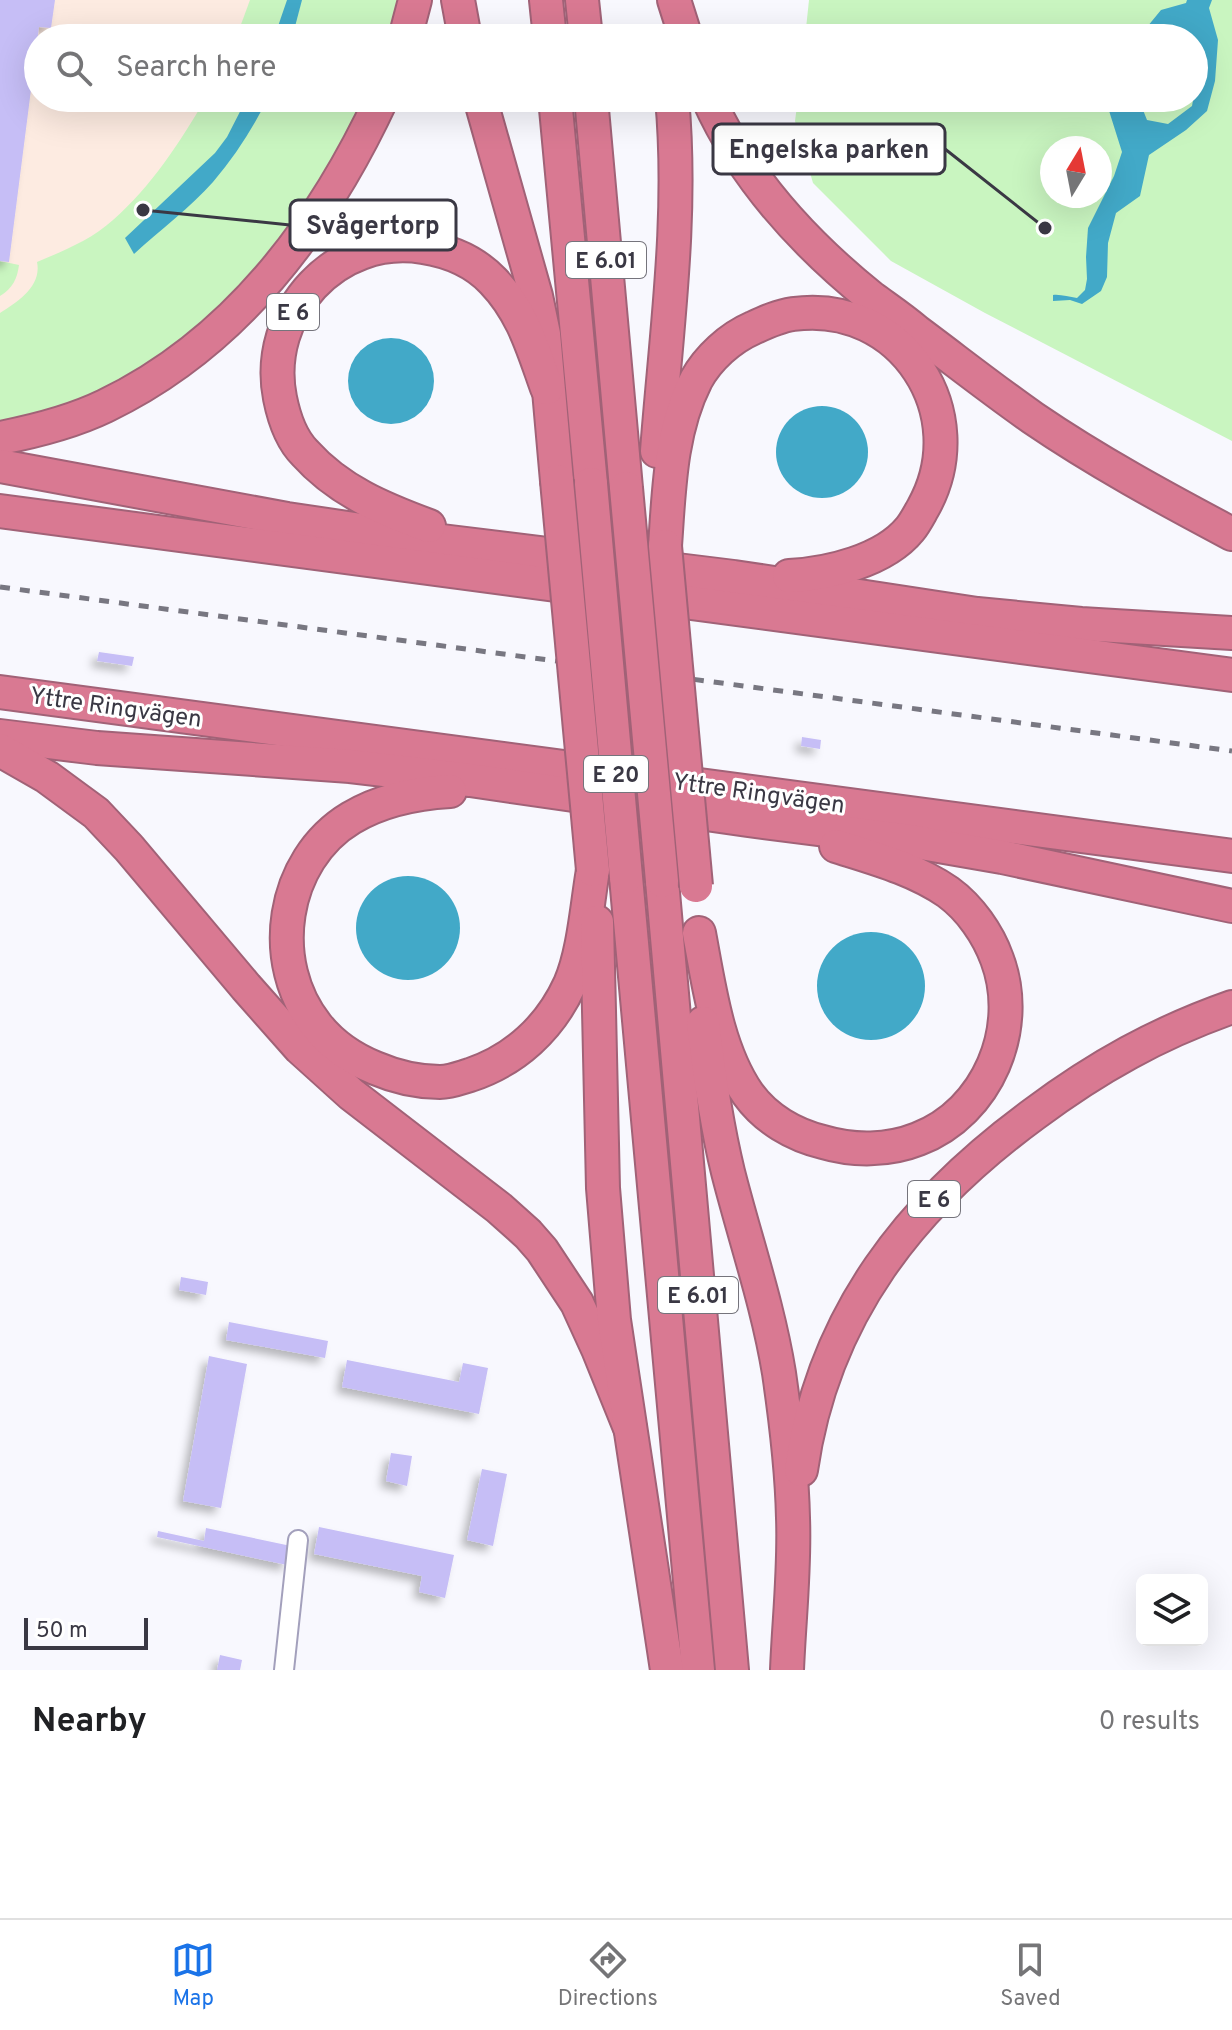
<!DOCTYPE html>
<html lang="en">
<head>
<meta charset="utf-8">
<style>
  body { margin:0; font-family:Overpass,sans-serif; background:#f6f6f6; color:#202124 }
  .controls { position:absolute; right:24px; bottom:24px; display:grid; overflow:hidden; border-radius:12px; box-shadow:0 8px 32px #0002 }
  .controls button { width:72px; height:72px; display:grid; place-items:center; padding:0; border:0; border-bottom:2px solid #e0e0e0; background:#fff; color:#202124; font:40px sans-serif }
  .compass { position:absolute; left:1040px; top:136px; width:72px; height:72px; border-radius:50%; background:#fff; box-shadow:0 8px 32px #0002; rotate:10deg }
  .scale { position:absolute; left:24px; bottom:20px; width:124px; box-sizing:border-box; padding-left:8px; border:4px solid #3a3844; border-top:0; font-size:22px; line-height:28px; white-space:nowrap; color:#3a3844; -webkit-text-stroke:6px #fff; paint-order:stroke }
  .list { margin:0; padding:0; list-style:none }
  h2 { display:flex; justify-content:space-between; align-items:center; height:104px; margin:0; padding:0 32px; font-size:34px }
  h2 small { font-size:26px; font-weight:400; color:#757577 }
  .icon { flex:none; width:44px; height:44px; fill:none; stroke:currentColor; stroke-width:2; stroke-linecap:round; stroke-linejoin:round }
  .map { position:relative; flex:none; width:1232px; height:1670px; overflow:hidden }
  .search { position:absolute; background:#fff; box-shadow:0 8px 32px #0002; left:24px; right:24px; top:24px; height:88px; display:flex; align-items:center; gap:20px; box-sizing:border-box; padding:0 28px; border-radius:44px; color:#757577; font-size:30px }
  .sheet { height:248px; background:#fff }
  nav { display:flex; justify-content:space-around; align-items:center; box-sizing:border-box; height:112px; border-top:2px solid #e0e0e0; background:#fff; font-size:22px; color:#757577 }
  nav a { display:grid; justify-items:center; gap:4px }
  nav .on { color:#1a73e8 }
  .map>svg:first-child { display:block }
</style>
</head>
<body>
<div class="map">
<svg width="1232" height="1670" viewBox="0 0 1232 1670">
  <defs>
    <filter id="shadow"><feDropShadow dx="-6" dy="6" stdDeviation="4" flood-color="#0004"/></filter>
  </defs>
  <rect width="100%" height="100%" fill="#f8f8fe"/>
  <polygon fill="#fdebe1" points="0,0 388,0 377,38 38,38 38,98 359,98 0,411"/>
  <g fill="#c9f5c0" fill-rule="evenodd">
    <polygon points="250,0 405,0 394,38 236,38"/>
    <path d="M 809,0 L 1232,0 L 1232,441 L 985,313 L 891,261 L 813,183 L 795,121 L 798,98 L 1194,98 L 1194,38 L 805,38 ZM 1052,148 L 1100,148 L 1100,196 L 1052,196 Z"/>
    <path d="M 206,98 L 372,98 L 274,261 L 147,373 L 0,431 L 0,313 C 18,302 42,286 37,262 C 63,251 91,240 113,220 C 151,187 180,142 206,98 Z"/>
    <path d="M 0,261 L 19,265 C 17,279 13,288 0,296 Z"/>
  </g>
  <g fill="#42a9c8">
    <polygon points="287,0 302,0 292,38 274,38"/>
    <path d="M 1187,0 L 1212,0 L 1209,8 L 1218,40 L 1215,81 L 1207,111 L 1186,130 L 1149,155 L 1140,196 L 1116,213 L 1108,243 L 1107,277 L 1101,291 L 1082,304 L 1070,300 L 1053,301 L 1053,295 C 1060,294 1069,297 1077,298 L 1085,290 L 1087,279 L 1086,257 L 1088,228 L 1114,176 L 1122,152 L 1105,98 L 1141,98 L 1141,105 L 1147,120 L 1168,124 L 1192,106 L 1194,95 L 1194,38 L 1138,38 L 1161,10 L 1186,3 Z"/>
    <path d="M 247,98 L 268,98 C 253,128 235,156 213,182 C 191,207 159,231 134,254 L 125,238 L 215,153 L 227,137 Z"/>
    <circle cx="391" cy="381" r="43"/>
    <circle cx="822" cy="452" r="46"/>
    <circle cx="408" cy="928" r="52"/>
    <circle cx="871" cy="986" r="54"/>
  </g>
  <g fill="#c6bef6" filter="url(#shadow)">
    <polygon points="0,0 55,0 51,28 39,27 9,262 0,261"/>
    <polygon points="99,652 134,657 132,666 97,661"/>
    <polygon points="802,737 821,740 820,749 801,746"/>
    <polygon points="181,1277 208,1282 206,1295 179,1290"/>
    <polygon points="229,1322 328,1341 325,1358 226,1340"/>
    <polygon points="209,1356 247,1364 221,1508 183,1501"/>
    <polygon points="347,1360 459,1382 463,1363 488,1368 479,1414 342,1387"/>
    <polygon points="391,1453 412,1456 407,1486 386,1481"/>
    <polygon points="482,1469 507,1474 493,1546 467,1540"/>
    <polygon points="319,1527 454,1555 445,1598 419,1592 422,1576 314,1554"/>
    <polygon points="206,1528 291,1546 287,1565 157,1537 158,1531 204,1541"/>
    <polygon points="220,1655 242,1660 240,1670 217,1670"/>
  </g>
  <g fill="none" stroke-linecap="round" stroke-linejoin="round">
    <defs>
      <polyline id="minor" points="284,1670 298,1540"/>
      <g id="motorway">
        <polyline points="458,0 465,38"/>
        <polyline points="546,0 550,38"/>
        <polyline points="582,0 586,38"/>
        <polyline points="674,0 686,38"/>
        <polyline points="405,38 415,0"/>
        <polyline points="480,98 536,296 544,334 557,481"/>
        <polyline points="555,98 591,484"/>
        <polyline points="591,98 626,488"/>
        <path d="M 708,98 C 743,177 806,245 872,298 C 887,309 902,319 916,331 C 955,360 993,390 1033,418 C 1096,461 1164,498 1232,534"/>
        <path d="M 0,438 C 36,431 72,422 105,406 C 236,343 322,227 382,98"/>
        <path d="M 657,451 C 666,334 683,216 672,98"/>
        <polyline points="0,466 287,519 401,536 734,577 977,614 1081,624 1232,633"/>
        <polyline points="0,511 1232,675"/>
        <path d="M 429,526 C 383,509 339,491 305,453 C 291,439 284,418 280,398 C 263,313 336,233 423,247 C 449,251 474,261 493,281 C 523,312 533,349 547,388"/>
        <path d="M 665,546 C 669,490 670,431 696,380 C 708,358 730,338 753,328 C 766,322 779,316 793,314 C 902,299 976,414 923,508 C 919,515 915,523 910,529 C 884,561 828,574 789,576"/>
        <polyline points="0,692 1232,856"/>
        <polyline points="0,736 97,748 350,766 470,780 748,820 904,840 1002,857 1232,906"/>
        <polyline points="0,750 47,777 96,813 129,848 246,987 300,1048 351,1094 499,1208 528,1234 542,1250 577,1303 598,1349 630,1428"/>
        <path d="M 450,791 C 416,793 381,800 351,818 C 281,860 266,963 317,1026 C 332,1045 353,1059 375,1068 C 396,1077 417,1082 440,1082 C 450,1082 460,1078 470,1075 C 515,1060 550,1028 570,984 C 584,952 587,905 593,870"/>
        <polyline points="626,877 698,1670"/>
        <polyline points="662,881 732,1670"/>
        <polyline points="597,922 603,1188 614,1320 667,1670"/>
        <path d="M 699,933 C 709,986 717,1049 748,1094 C 766,1119 794,1135 823,1142 C 853,1151 888,1151 918,1139 C 988,1112 1023,1028 997,959 C 988,934 970,908 948,892 C 915,869 874,858 836,846"/>
        <path d="M 703,1023 C 709,1073 716,1123 728,1172 C 745,1239 768,1305 779,1373 C 786,1421 792,1469 793,1518 C 795,1568 789,1620 787,1670"/>
        <path d="M 801,1470 C 823,1315 911,1204 1034,1114 C 1097,1067 1158,1033 1232,1007"/>
      </g>
    </defs>
    <use href="#minor" stroke="#a3a0bc" stroke-width="22"/>
    <use href="#motorway" stroke="#a16277" stroke-width="36"/>
    <use href="#minor" stroke="#fff" stroke-width="18"/>
    <use href="#motorway" stroke="#d97992" stroke-width="32"/>
    <polyline stroke="#787781" stroke-width="5" stroke-dasharray="10 10" stroke-linecap="butt" points="0,587 1232,751"/>
    <defs>
      <g id="motorway-bridge">
        <polyline points="557,481 593,870"/>
        <polyline points="591,484 626,877"/>
        <polyline points="626,488 662,881"/>
        <polyline points="665,546 696,886"/>
      </g>
    </defs>
    <use href="#motorway-bridge" stroke="#a16277" stroke-width="36" stroke-linecap="butt"/>
    <use href="#motorway-bridge" stroke="#d97992" stroke-width="32"/>
  </g>
  <g text-anchor="middle" stroke-width="6" stroke-linejoin="round" paint-order="stroke">
    <g fill="#fff" stroke="#75747c" stroke-width="2">
      <rect x="566" y="242" width="80" height="36" rx="6"/>
      <rect x="267" y="294" width="52" height="36" rx="6"/>
      <rect x="584" y="756" width="64" height="36" rx="6"/>
      <rect x="908" y="1181" width="52" height="36" rx="6"/>
      <rect x="658" y="1277" width="80" height="36" rx="6"/>
    </g>
    <g font-size="22" font-weight="bold" fill="#3a3844">
      <text x="606" y="268">E 6.01</text>
      <text x="293" y="320">E 6</text>
      <text x="616" y="782">E 20</text>
      <text x="934" y="1207">E 6</text>
      <text x="698" y="1303">E 6.01</text>
    </g>
    <g font-size="24" fill="#3a3844" stroke="#fff">
      <text transform="translate(116 707) rotate(8)" y="8">Yttre Ringvägen</text>
      <text transform="translate(759 793) rotate(8)" y="8">Yttre Ringvägen</text>
    </g>
  </g>
  <path fill="none" stroke="#3a3844" stroke-width="3" d="M1045 228L945 149M143 210L290 225"/>
  <g fill="#3a3844" stroke="#fff" stroke-width="3">
    <circle cx="1045" cy="228" r="8"/>
    <circle cx="143" cy="210" r="8"/>
  </g>
  <g fill="#fff" stroke="#3a3844" stroke-width="3">
    <rect x="713" y="124" width="232" height="50" rx="8"/>
    <rect x="290" y="200" width="166" height="50" rx="8"/>
  </g>
  <g font-size="26" text-anchor="middle" font-weight="bold" fill="#3a3844">
    <text x="829" y="158">Engelska parken</text>
    <text x="373" y="234">Svågertorp</text>
  </g>
</svg>
<div class="controls">
<button><svg class="icon" aria-label="layers" viewBox="0 0 24 24"><path d="M12 4l9 5-9 5-9-5zM3 14l9 5 9-5"/></svg></button>
</div>
<svg class="compass" viewBox="-18 -18 36 36"><path d="M0-13l5 13h-10z" fill="#e53935"/><path d="M0 13l5-13h-10z" fill="#757577"/></svg>
<div class="scale">50 m</div>
<div class="search"><svg class="icon" aria-label="search" viewBox="0 0 24 24"><circle cx="10" cy="10" r="6"/><path d="M15 15l6 6"/></svg>Search here</div>
</div>
<section class="sheet">
<h2>Nearby<small>0 results</small></h2>
<ul class="list">
</ul>
</section>
<nav>
<a class="on"><svg class="icon" aria-label="map" viewBox="0 0 24 24"><path d="M3 6l6-2 6 2 6-2v14l-6 2-6-2-6 2zM9 4v14M15 6v14"/></svg>Map</a>
<a><svg class="icon" aria-label="directions" viewBox="0 0 24 24"><path d="M12 3l9 9-9 9-9-9zM9 14v-3h6M13 9l2 2-2 2"/></svg>Directions</a>
<a><svg class="icon" aria-label="saved" viewBox="0 0 24 24"><path d="M7 4h10v16l-5-4-5 4z"/></svg>Saved</a>
</nav>
</body>
</html>
